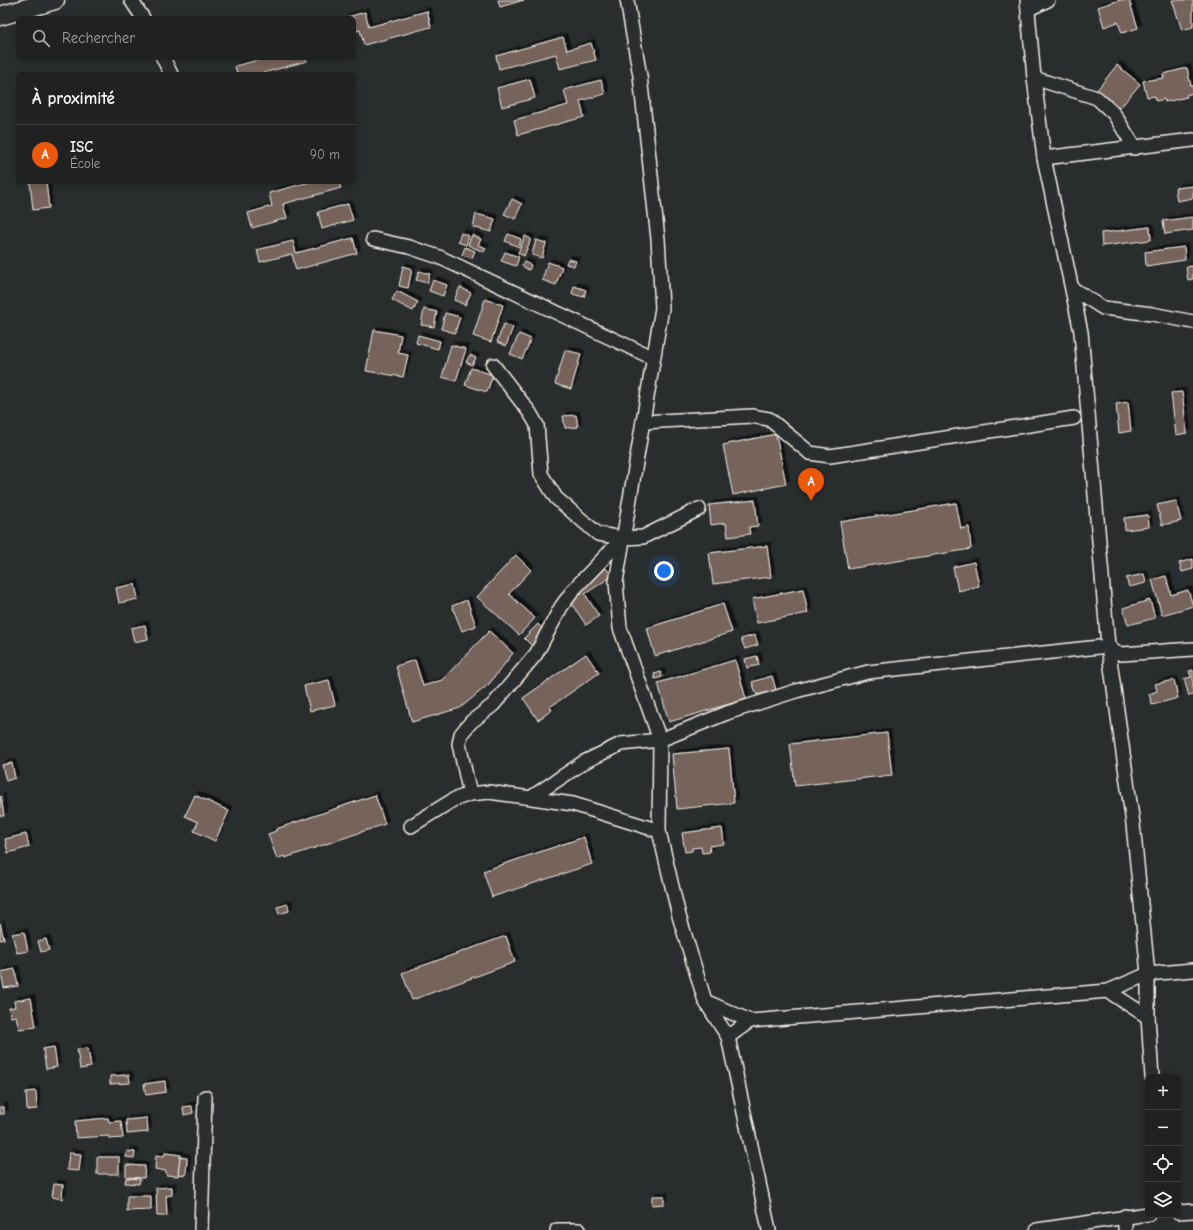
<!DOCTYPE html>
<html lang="fr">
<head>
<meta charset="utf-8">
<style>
  body { margin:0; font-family:"Comic Neue",sans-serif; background:#282a2a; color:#f1f3f6 }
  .controls { position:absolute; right:12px; bottom:12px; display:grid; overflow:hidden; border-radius:6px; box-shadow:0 2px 6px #0003 }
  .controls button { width:36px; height:36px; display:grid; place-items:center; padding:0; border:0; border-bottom:1px solid #3d3f40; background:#202222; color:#f1f3f6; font:20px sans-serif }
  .you { position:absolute; left:664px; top:571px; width:14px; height:14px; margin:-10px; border:3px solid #fff; border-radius:50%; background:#1a73e8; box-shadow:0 0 0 6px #1a73e833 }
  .badge { display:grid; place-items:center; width:26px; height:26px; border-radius:50%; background:#ea580c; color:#fff; font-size:13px; font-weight:700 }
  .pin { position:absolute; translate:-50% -33px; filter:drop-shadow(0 1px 2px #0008) }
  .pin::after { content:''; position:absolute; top:21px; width:14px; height:12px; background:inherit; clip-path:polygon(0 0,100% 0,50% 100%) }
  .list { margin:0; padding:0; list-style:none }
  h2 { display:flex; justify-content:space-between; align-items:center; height:52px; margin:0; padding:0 16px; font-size:17px }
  h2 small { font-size:13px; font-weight:400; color:#a2a4a5 }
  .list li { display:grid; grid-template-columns:26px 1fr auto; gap:12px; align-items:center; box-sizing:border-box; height:60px; padding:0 16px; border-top:1px solid #3d3f40 }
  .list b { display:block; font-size:15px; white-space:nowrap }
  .list p { margin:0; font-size:13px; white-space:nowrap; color:#a2a4a5 }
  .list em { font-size:13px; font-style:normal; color:#a2a4a5 }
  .icon { flex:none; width:22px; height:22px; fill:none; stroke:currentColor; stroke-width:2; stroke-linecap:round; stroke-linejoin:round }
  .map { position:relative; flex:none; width:1193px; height:1230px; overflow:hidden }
  .search { position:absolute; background:#202222; box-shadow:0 2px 6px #0003; left:16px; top:16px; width:340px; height:44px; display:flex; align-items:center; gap:10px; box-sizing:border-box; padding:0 14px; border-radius:6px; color:#a2a4a5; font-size:15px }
  .panel { position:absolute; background:#202222; box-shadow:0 2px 6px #0003; left:16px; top:72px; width:340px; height:112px; border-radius:6px }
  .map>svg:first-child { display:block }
</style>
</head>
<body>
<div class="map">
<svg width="1193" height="1230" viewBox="0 0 1193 1230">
  <defs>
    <filter id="shadow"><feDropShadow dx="3.5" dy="-3.5" stdDeviation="0" flood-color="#0009"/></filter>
  </defs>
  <rect width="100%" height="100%" fill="#2a2d2e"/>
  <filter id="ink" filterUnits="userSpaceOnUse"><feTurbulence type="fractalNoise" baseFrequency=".025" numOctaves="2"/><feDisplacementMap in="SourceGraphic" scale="8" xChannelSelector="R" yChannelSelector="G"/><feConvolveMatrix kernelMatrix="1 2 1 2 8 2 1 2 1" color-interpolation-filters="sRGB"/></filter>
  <g filter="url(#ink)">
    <g fill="#74635c" stroke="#f4f1e8" filter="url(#shadow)">
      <polygon points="498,0 524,0 500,7"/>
      <polygon points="1120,0 1129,0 1138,28 1122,33 1118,22 1104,27 1098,7"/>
      <polygon points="1172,0 1193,0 1193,27 1182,30"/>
      <polygon points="427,11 431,27 364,45 360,30 354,32 354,18 344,18 365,12 369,27"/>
      <polygon points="563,37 567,50 591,43 596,60 560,69 556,54 499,69 496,56"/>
      <polygon points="266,58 306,58 307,61 259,74 237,74 235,66"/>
      <polygon points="1117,65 1140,84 1120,108 1097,90"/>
      <polygon points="1187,68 1191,86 1193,86 1193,93 1186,95 1187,97 1165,102 1164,99 1156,101 1155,96 1147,97 1143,81 1164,78 1163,74"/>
      <polygon points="530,79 535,98 502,107 497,88"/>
      <polygon points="601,80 605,94 580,101 584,117 518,135 514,120 568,105 564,90"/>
      <polygon points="30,182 46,182 49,208 33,210"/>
      <polygon points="310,182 339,182 341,188 283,204 287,218 252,228 248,213 272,206 269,193"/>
      <polygon points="1193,186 1193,198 1177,201 1175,188"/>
      <polygon points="512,199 522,204 515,219 504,214"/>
      <polygon points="348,204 353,220 322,229 318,212"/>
      <polygon points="476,214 495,219 491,232 473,227"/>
      <polygon points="1193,217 1193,230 1165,234 1163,221"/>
      <polygon points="1150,227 1151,240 1102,246 1101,233"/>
      <polygon points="461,233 469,236 466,245 458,242"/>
      <polygon points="508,234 521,239 519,247 505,241"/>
      <polygon points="472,235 481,239 478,245 486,248 484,252 468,245"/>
      <polygon points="525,236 531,239 524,256 518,253"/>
      <polygon points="353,238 357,253 296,270 292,254 260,262 257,250 293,241 296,253"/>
      <polygon points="536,240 546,243 542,258 532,255"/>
      <polygon points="465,247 475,251 472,258 462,255"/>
      <polygon points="1184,247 1185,260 1146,266 1145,252"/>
      <polygon points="505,252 519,257 516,266 501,261"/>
      <polygon points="568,259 576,261 574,266 566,264"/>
      <polygon points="524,262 531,265 529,270 522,266"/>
      <polygon points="548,262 562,267 556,285 542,280"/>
      <polygon points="403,266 412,269 408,288 399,286"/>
      <polygon points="1193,266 1193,279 1188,280 1186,267"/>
      <polygon points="419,271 430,274 427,283 416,280"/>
      <polygon points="433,280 447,285 443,296 429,291"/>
      <polygon points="574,286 586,290 584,297 572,294"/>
      <polygon points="460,287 471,293 465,305 454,300"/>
      <polygon points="397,291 418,302 413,311 392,300"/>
      <polygon points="485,299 503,305 491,342 473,336"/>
      <polygon points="424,309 437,312 434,327 421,325"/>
      <polygon points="445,313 460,317 455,333 441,329"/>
      <polygon points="504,324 513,327 506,346 497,342"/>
      <polygon points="374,330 401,335 398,353 408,355 403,377 366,371"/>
      <polygon points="519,334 531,339 522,359 510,354"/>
      <polygon points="418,335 440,341 438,349 416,343"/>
      <polygon points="451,345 466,349 456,381 442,377"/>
      <polygon points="565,350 581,354 571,389 555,384"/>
      <polygon points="470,355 476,358 472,365 466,362"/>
      <polygon points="471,368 493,375 487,392 465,385"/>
      <polygon points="1182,392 1187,433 1176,435 1171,393"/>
      <polygon points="1128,402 1131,431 1119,433 1116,404"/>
      <polygon points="576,415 578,427 565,428 563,416"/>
      <polygon points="776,434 786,484 733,495 723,445"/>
      <polygon points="755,500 758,526 749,527 750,534 728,537 726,523 711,525 709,505"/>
      <polygon points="1176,501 1181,521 1162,525 1157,505"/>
      <polygon points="956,503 961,529 969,527 971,549 848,569 840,522"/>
      <polygon points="1148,515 1149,527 1125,530 1124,518"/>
      <polygon points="767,546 771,577 713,584 709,553"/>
      <polygon points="516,555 531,570 509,594 535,618 519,635 477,597"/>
      <polygon points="1193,559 1193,569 1182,572 1179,563"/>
      <polygon points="974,562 979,586 958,591 953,567"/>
      <polygon points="606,568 612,576 585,594 599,616 586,625 570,601 582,593 578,586"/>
      <polygon points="1144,574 1146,583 1129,587 1126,578"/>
      <polygon points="1166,576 1171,595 1188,590 1193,606 1162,615 1152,580"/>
      <polygon points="135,584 138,599 119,603 116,588"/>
      <polygon points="803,589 808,613 757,623 752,599"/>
      <polygon points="467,600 476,626 462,631 452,606"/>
      <polygon points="1150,600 1155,618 1128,625 1123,608"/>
      <polygon points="723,604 732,632 655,656 647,628"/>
      <polygon points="538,624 546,632 532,646 524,638"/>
      <polygon points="145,625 148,639 134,642 131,628"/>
      <polygon points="489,631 513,653 489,684 460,708 412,722 396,666 415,660 423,686 442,680"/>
      <polygon points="755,635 758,645 745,649 741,639"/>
      <polygon points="586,654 599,673 550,707 552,710 538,720 523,698"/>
      <polygon points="757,656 759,665 747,668 745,659"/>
      <polygon points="735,660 746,699 669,722 658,683"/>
      <polygon points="1193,670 1193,695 1189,696 1184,679 1191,677 1189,671"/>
      <polygon points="661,672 662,677 655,679 654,674"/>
      <polygon points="772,676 776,690 757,695 752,682"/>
      <polygon points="329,680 335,705 310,711 304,686"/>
      <polygon points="1174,680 1178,698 1152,705 1149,694 1157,691 1155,684"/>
      <polygon points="887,733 892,775 795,786 790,744"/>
      <polygon points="729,749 734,803 677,809 672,754"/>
      <polygon points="12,763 15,778 6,781 2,765"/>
      <polygon points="195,795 229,811 215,841 194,831 198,822 185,816"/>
      <polygon points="375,795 385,824 285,858 284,856 277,859 268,834 276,831 276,829"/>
      <polygon points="1,796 4,816 0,816 0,797"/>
      <polygon points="722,828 724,844 709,846 710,852 702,853 701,847 692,848 692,851 685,852 682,833"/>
      <polygon points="26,834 29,847 8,853 5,839"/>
      <polygon points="584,837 592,864 492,897 483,871"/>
      <polygon points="288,904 289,911 279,914 277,907"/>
      <polygon points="0,923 4,939 0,940"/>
      <polygon points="24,932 28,951 17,953 12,934"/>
      <polygon points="506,936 515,962 412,1000 402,973"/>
      <polygon points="46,939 49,950 41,952 38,941"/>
      <polygon points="15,969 18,986 4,988 1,972"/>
      <polygon points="31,998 36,1027 19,1029 16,1016 10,1017 9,1008 15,1007 14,1001"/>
      <polygon points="54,1047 57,1067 46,1069 43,1049"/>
      <polygon points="88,1048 91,1067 80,1069 77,1049"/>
      <polygon points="129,1075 130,1083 110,1084 110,1076"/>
      <polygon points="165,1081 166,1092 146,1095 144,1084"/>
      <polygon points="36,1091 37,1109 27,1110 26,1092"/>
      <polygon points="192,1106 193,1113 184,1115 183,1107"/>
      <rect x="0" y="1107" width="4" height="7"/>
      <polygon points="108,1118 109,1122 121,1121 123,1138 109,1139 109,1136 76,1138 75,1121"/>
      <polygon points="147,1118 148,1132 127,1134 126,1120"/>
      <polygon points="127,1151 135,1152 134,1158 126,1157"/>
      <polygon points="69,1153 81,1154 79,1171 67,1170"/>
      <polygon points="165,1153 181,1155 178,1176 166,1175 166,1171 155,1169 156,1155 164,1156"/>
      <rect x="97" y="1157" width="22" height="17"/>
      <polygon points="180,1157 187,1158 186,1175 178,1174"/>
      <polygon points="126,1165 145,1166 144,1178 126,1177"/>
      <polygon points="126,1178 140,1179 139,1184 125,1183"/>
      <polygon points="54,1184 63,1185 62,1199 52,1197"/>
      <polygon points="172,1187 172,1195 166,1196 167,1216 157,1216 156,1188"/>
      <polygon points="127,1196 151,1196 151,1210 127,1211"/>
      <polygon points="652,1196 664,1196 664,1204 652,1205"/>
    </g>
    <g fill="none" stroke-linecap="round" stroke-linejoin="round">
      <defs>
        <g id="street">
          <polyline points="131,0 143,18"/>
          <polyline points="627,0 640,76 658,239 662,308 616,582 620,628 660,740 659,831 679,916 705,1001 728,1037 769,1230"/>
          <polyline points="1027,0 1034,78 1044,158 1081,332 1108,646 1133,824 1148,974 1148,1017 1152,1077"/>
          <polyline points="1029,9 1048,0"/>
          <polyline points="163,58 171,74"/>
          <polyline points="1034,78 1097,98 1114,114 1135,148"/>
          <polyline points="1044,158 1193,140"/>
          <polyline points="373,239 409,247 439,257 653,358"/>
          <polyline points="1073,289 1103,308 1152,314 1193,322"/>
          <polyline points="493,365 530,413 537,425 541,474 556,498 598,534 623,538 643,537 699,509"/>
          <polyline points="643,422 752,416 769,419 810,453 830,456 1074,418"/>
          <polyline points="470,794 459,744 461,734 471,722 493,705 536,654 561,607 574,589 623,538"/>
          <polyline points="532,797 584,762 621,744 660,740 727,713 796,691 868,672 1108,646 1115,652 1122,654 1193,649"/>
          <polyline points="411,826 453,800 470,794 489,792 573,804 659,831"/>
          <polyline points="1108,991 1148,1017"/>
          <polyline points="705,1001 750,1021 1108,991 1148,974 1193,970"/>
          <polyline points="728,1037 750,1021"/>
          <polyline points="1178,1212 1193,1211"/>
          <polyline points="1125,1216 1125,1230"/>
          <polyline points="201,1230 205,1097"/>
          <polyline points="557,1230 579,1230"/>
          <polyline points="1037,1230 1148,1214"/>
        </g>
        <polyline id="secondary" points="0,16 55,0"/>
      </defs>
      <use href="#street" stroke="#f4f1e8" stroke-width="16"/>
      <use href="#secondary" stroke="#f4f1e8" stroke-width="21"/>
      <use href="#street" stroke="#2a2d2e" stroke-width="13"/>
      <use href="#secondary" stroke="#2a2d2e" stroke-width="18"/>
    </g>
  </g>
</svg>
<div class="controls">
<button>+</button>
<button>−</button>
<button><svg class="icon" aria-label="locate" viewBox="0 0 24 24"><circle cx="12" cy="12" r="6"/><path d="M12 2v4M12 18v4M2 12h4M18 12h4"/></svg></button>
<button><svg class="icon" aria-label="layers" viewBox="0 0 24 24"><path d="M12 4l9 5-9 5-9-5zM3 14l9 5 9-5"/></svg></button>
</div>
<div class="you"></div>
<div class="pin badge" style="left:811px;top:501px">A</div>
<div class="search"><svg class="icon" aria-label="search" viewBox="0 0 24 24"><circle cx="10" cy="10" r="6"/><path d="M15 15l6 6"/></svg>Rechercher</div>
<section class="panel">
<h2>À proximité<small></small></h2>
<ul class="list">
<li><span class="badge">A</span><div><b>ISC</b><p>École</p></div><em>90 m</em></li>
</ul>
</section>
</div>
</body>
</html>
